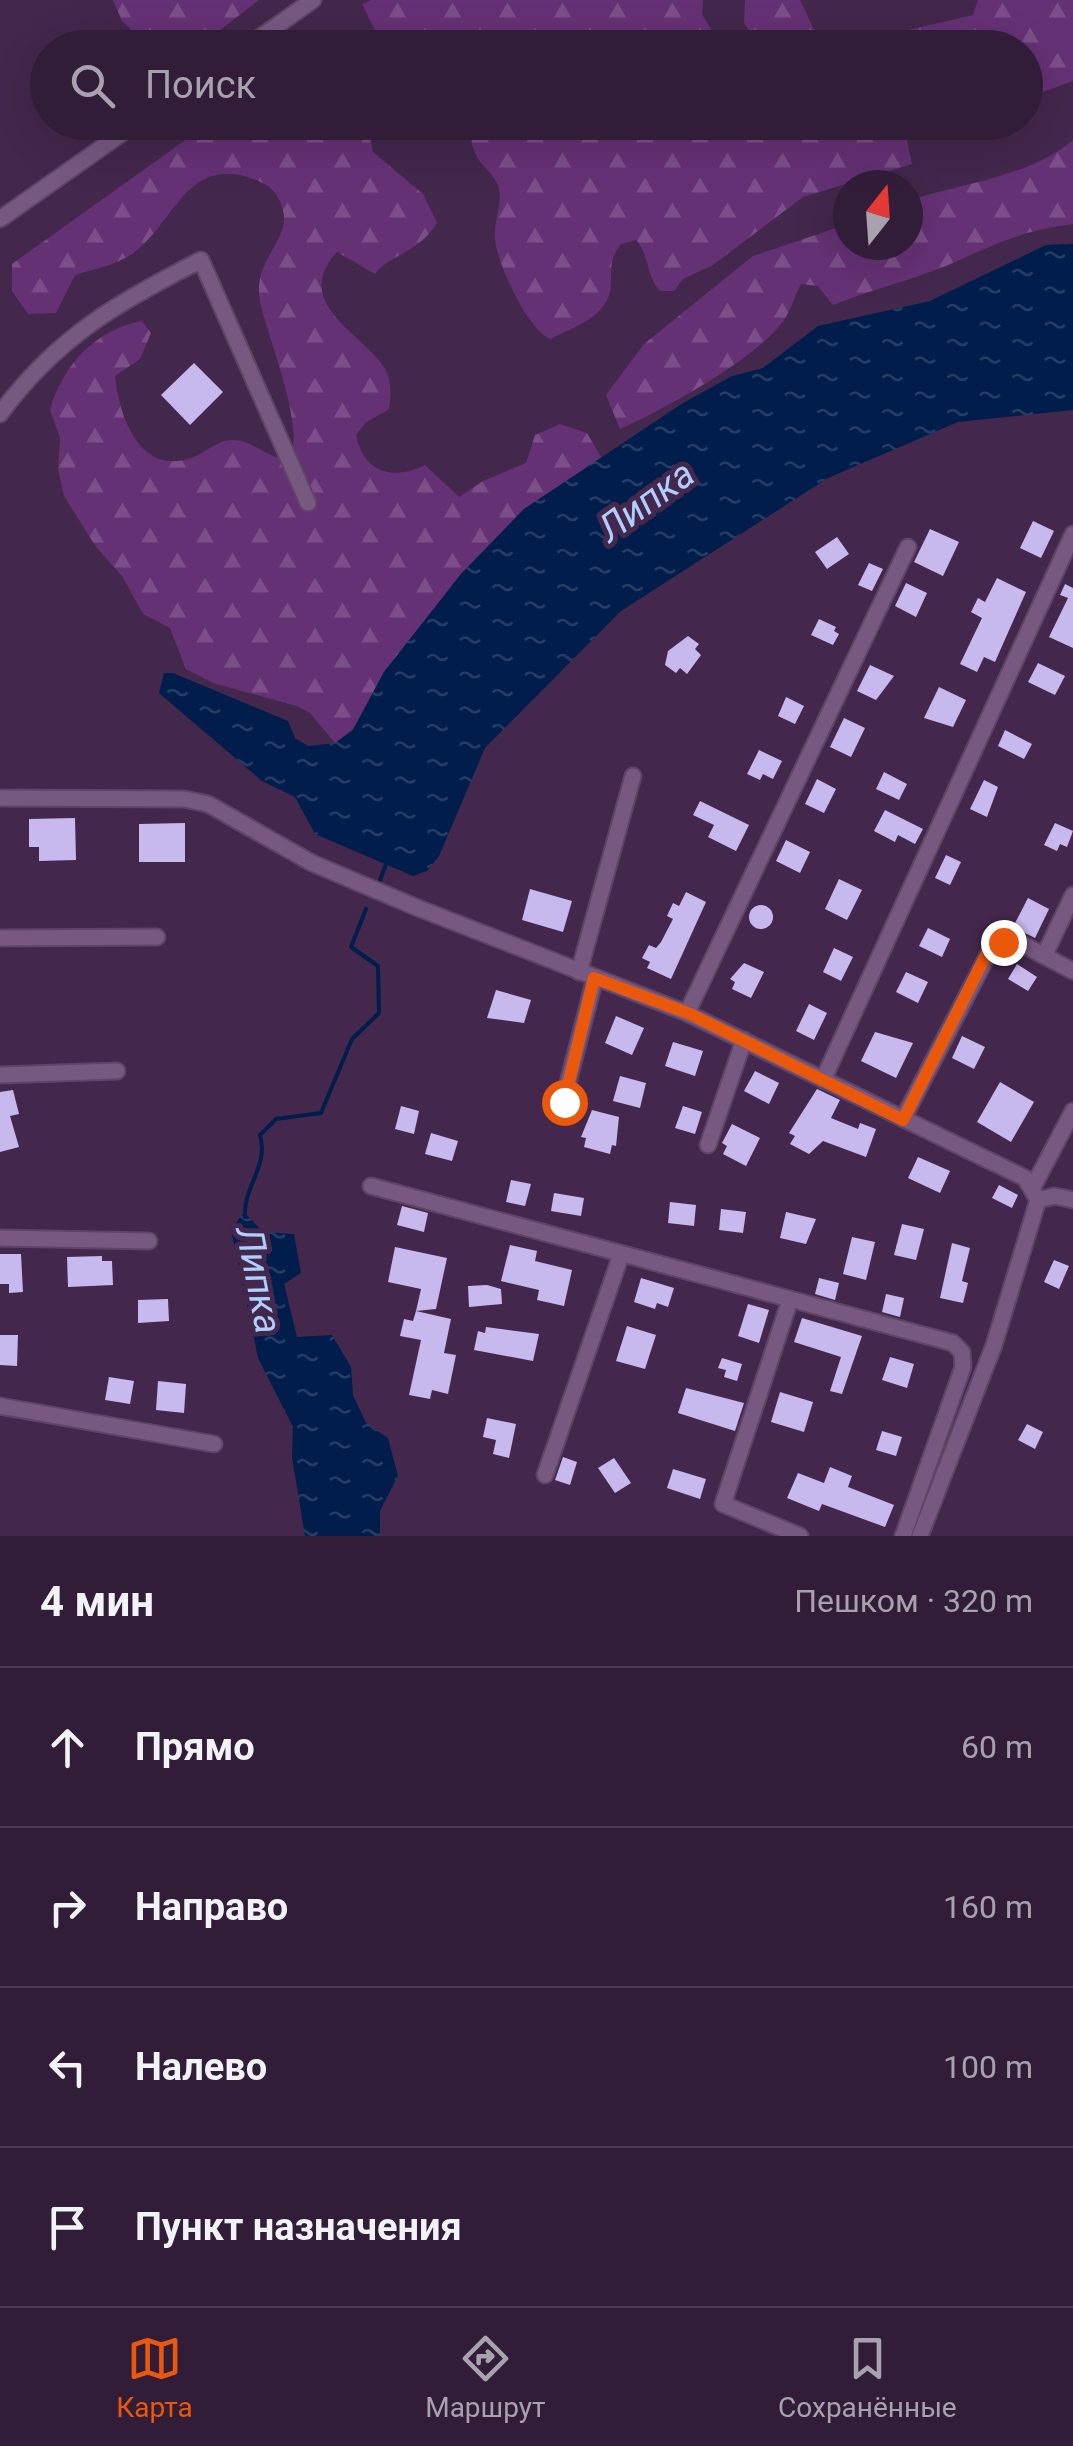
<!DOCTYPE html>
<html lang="ru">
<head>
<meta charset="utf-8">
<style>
  body { margin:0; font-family:Roboto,sans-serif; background:#3a2641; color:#f1f3f6 }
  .compass { position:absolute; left:833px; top:170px; width:90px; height:90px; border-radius:50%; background:#321d39; box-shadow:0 10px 40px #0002; rotate:17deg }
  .stop { position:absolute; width:30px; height:30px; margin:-22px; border:8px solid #ea580c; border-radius:50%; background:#fff }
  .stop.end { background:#ea580c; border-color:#fff; box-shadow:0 2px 10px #0008 }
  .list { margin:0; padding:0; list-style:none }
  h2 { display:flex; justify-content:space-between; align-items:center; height:130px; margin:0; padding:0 40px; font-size:42px }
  h2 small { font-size:32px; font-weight:400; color:#a8a2ae }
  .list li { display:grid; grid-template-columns:65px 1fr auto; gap:30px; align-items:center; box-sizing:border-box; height:160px; padding:0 40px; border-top:2px solid #4d3b53 }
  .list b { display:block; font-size:38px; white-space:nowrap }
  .list em { font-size:32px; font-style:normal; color:#a8a2ae }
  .icon { flex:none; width:55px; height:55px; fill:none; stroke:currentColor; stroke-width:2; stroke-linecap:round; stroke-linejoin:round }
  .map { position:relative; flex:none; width:1073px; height:1536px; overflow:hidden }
  .search { position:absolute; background:#321d39; box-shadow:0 10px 40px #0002; left:30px; right:30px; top:30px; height:110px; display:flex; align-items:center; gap:25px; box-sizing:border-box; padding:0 35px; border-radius:55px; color:#a8a2ae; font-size:38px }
  .sheet { height:770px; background:#321d39 }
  nav { display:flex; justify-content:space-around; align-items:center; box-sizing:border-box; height:140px; border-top:2px solid #4d3b53; background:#321d39; font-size:28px; color:#a8a2ae }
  nav a { display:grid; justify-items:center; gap:5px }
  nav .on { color:#ea580c }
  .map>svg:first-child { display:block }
</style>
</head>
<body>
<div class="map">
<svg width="1073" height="1536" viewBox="0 0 1073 1536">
  <defs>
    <pattern id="forest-firs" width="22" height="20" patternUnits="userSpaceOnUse" patternTransform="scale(2.5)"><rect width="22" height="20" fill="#653175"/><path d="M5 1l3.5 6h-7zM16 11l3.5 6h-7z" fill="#7b4e89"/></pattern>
    <pattern id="water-ripples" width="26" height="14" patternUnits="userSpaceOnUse" patternTransform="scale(2.5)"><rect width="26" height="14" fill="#001d4b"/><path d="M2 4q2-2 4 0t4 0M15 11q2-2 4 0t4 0" fill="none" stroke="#253d65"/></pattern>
  </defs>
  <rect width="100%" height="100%" fill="#43274c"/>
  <g fill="url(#forest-firs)">
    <polygon points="113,0 259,0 198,47 150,47 122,21"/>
    <polygon points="372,0 703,0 702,14 721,47 383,47 362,4"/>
    <path d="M 745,0 L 800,0 C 820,40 811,40 858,47 L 760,47 L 744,23 Z"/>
    <polygon points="978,0 1073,0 1073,81 1026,98 1026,48 899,47 896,42 904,31 973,15"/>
    <path d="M 209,123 L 367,123 L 373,152 L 423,194 L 437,223 C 419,253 390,254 375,274 L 337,252 C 289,304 366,335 385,369 C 392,382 391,395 389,409 L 365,423 L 356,435 C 364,473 393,481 425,465 L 459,497 L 483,481 L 526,463 L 535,435 L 560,424 L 587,433 L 602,459 L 524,509 L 461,574 L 384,672 L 353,729 L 335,743 L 310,713 L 297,706 L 213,683 L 186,669 L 170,628 L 143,614 L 122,576 L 96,547 L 64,496 L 58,469 L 60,438 L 50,410 C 62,366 96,329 142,321 L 151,333 L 140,359 L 115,376 C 119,415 139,476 191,458 C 206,453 217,440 233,440 C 255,441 269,459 290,461 C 305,426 270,344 261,306 C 249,258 294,242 282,207 C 277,190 266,183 250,178 C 186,156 173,226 132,254 C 116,265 94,269 75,275 L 56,313 L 28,314 L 12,291 L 12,264 Z"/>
    <path d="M 439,123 L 903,123 L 912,164 L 803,197 L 713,265 L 683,279 L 674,291 L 660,291 C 646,276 650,256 636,240 L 621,244 C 611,257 611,265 611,281 C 612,316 575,326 550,339 C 527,328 497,264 495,239 C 493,222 504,202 498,185 C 493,173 480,165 475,153 C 470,142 473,136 464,125 Z"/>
    <path d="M 1073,140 L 1073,224 C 1018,231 995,245 946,266 C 909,281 870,290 833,305 L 818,286 L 801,284 C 795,295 791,310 784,320 C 758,358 663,410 620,429 L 606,395 L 644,344 L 753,256 L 848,224 L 848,245 L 908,245 L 908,201 C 961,183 1030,177 1073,140 Z"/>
  </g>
  <g fill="url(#water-ripples)">
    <polygon points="1073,244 1073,410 958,422 828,478 621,611 485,748 439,856 427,871 413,876 315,834 295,797 262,781 159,693 164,673 173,673 288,721 295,738 308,746 335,743 353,730 384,672 461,574 524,509 683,403 732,376 763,368 818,326 930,301 1046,245"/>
    <polygon points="244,1212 263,1232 294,1234 301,1273 284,1284 297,1337 332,1335 351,1367 353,1395 366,1423 388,1438 398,1476 380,1511 380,1536 305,1536 292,1457 293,1427 258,1358 231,1230"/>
  </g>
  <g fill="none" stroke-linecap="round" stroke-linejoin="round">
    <g stroke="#001d4b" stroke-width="4">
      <polyline points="380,880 386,864"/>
      <path d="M 245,1217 C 243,1186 269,1167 260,1135 L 276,1119 L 321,1113 L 352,1039 L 379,1013 L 378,966 L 351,947 L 366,909"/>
    </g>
  </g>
  <g fill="#c7b9ed">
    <polygon points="194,363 223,392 190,425 161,395"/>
    <polygon points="1033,521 1054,531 1041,558 1020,548"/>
    <polygon points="930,529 959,542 943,576 914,562"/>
    <polygon points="837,537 849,554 827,569 815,552"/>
    <polygon points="869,563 883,569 872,591 858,585"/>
    <polygon points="997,578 1026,592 995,662 984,657 977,672 960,664 982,618 971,612 978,598 985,602"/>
    <polygon points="906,583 927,593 916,617 895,606"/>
    <polygon points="1065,584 1073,588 1073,648 1049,637 1068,598 1060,595"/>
    <polygon points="819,619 836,627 834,631 839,634 833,645 811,635"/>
    <polygon points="688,636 699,644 695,649 701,655 687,674 680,668 676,673 665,665 668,651"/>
    <polygon points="1038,663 1065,676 1055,695 1028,682"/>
    <polygon points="870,665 894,676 876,700 857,691"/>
    <polygon points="939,687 966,700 953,727 924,718"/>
    <polygon points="786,697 804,706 795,724 778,716"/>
    <polygon points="844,718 865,728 851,757 830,747"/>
    <polygon points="1005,730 1032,744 1024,759 998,746"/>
    <polygon points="759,750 782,761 773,779 763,774 760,780 747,774"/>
    <polygon points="884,772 907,784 899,800 876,789"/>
    <polygon points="817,779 836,789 824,813 805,804"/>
    <polygon points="984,780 998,787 987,817 970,809"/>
    <polygon points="700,801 749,825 736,851 708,837 714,825 693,815"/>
    <polygon points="885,810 923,829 915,844 898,835 895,842 874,831"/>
    <polygon points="75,818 76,860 39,861 39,847 29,847 29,819"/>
    <polygon points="185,823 185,862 139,862 139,824"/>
    <polygon points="1055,823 1073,831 1067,847 1060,844 1057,851 1044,845"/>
    <polygon points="786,840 810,852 800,873 776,861"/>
    <polygon points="946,855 961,862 950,885 935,878"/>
    <polygon points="839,879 862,890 847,920 825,909"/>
    <polygon points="530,889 572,901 563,932 522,920"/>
    <polygon points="686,892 706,902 671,979 647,968 650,962 642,958 649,945 656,948 661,942 673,919 667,916 673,903 679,906"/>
    <polygon points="1028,898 1049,909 1035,938 1013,927"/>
    <circle cx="761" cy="917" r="12"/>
    <polygon points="928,928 950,939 942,957 919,946"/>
    <polygon points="834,948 853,957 841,981 823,972"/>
    <polygon points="744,963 764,972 751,998 732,989 735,982 730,979"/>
    <polygon points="1017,964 1037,977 1028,991 1008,979"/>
    <polygon points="906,972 928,982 918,1003 896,992"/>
    <polygon points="496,990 531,1000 524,1023 487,1018"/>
    <polygon points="809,1004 827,1013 814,1040 796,1031"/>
    <polygon points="616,1016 644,1028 632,1055 605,1043"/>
    <polygon points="875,1032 913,1043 896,1078 861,1061"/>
    <polygon points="962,1036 985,1047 974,1069 952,1058"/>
    <polygon points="673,1042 703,1051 695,1076 665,1066"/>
    <polygon points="755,1071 779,1083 769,1104 744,1091"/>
    <polygon points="620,1076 646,1083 640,1108 613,1101"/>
    <polygon points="1000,1082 1034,1102 1011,1142 977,1122"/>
    <polygon points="817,1089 840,1100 831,1118 858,1129 860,1123 876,1129 866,1157 823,1141 809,1154 790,1144 795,1136 789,1133"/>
    <polygon points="13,1090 19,1114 10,1116 19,1147 0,1152 0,1092"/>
    <polygon points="401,1106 419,1111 414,1134 395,1129"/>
    <polygon points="683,1106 702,1112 695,1134 675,1128"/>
    <polygon points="592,1110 619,1117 616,1146 612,1145 610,1154 584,1147 586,1138 581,1137"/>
    <polygon points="732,1124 760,1138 746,1166 723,1154 727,1146 722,1143"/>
    <polygon points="431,1133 458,1141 452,1161 425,1154"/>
    <polygon points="918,1157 950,1171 940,1193 908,1178"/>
    <polygon points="511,1180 531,1184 525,1206 506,1202"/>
    <polygon points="999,1185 1018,1195 1012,1208 992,1198"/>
    <polygon points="554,1193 584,1198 581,1216 551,1211"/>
    <polygon points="670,1202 696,1205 694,1226 668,1223"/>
    <polygon points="402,1206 428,1213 424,1232 397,1225"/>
    <polygon points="721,1209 746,1212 743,1233 719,1230"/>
    <polygon points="786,1212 816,1219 806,1244 780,1238"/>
    <polygon points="902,1224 924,1229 916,1260 894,1255"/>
    <polygon points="852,1237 875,1242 866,1280 843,1274"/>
    <polygon points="952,1243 970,1248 962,1281 968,1283 963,1303 940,1298"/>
    <polygon points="510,1245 537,1251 535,1261 572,1270 564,1306 537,1300 539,1290 501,1281"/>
    <polygon points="395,1247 447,1258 436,1309 416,1311 421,1289 388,1282"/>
    <polygon points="0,1254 21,1254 23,1292 9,1293 9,1284 0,1284"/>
    <polygon points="102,1256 102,1261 112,1261 113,1285 68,1287 67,1257"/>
    <polygon points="1054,1260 1069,1266 1059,1289 1044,1282"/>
    <polygon points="641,1278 674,1288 668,1307 657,1303 655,1309 634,1302"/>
    <polygon points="819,1278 839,1283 835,1300 815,1294"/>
    <polygon points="487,1285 501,1289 502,1304 469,1307 468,1286"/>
    <polygon points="886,1294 904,1298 900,1317 882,1312"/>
    <polygon points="168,1299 169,1321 138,1323 138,1300"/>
    <polygon points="748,1304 769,1310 759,1343 738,1336"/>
    <polygon points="416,1311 451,1319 444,1353 456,1355 448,1394 432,1390 430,1399 409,1395 421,1340 400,1336 404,1319 413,1321"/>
    <polygon points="802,1318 862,1336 842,1394 830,1391 841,1357 794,1342"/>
    <polygon points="627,1326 656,1335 645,1369 616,1361"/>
    <polygon points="486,1327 539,1334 533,1361 474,1350 478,1331 485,1333"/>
    <polygon points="0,1335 18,1335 17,1366 0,1365"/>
    <polygon points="890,1357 914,1364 907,1388 882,1380"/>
    <polygon points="722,1358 742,1364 737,1381 724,1377 726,1370 718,1368"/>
    <polygon points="109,1377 134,1381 130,1404 105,1400"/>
    <polygon points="158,1381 186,1384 184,1413 156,1410"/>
    <polygon points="686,1388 744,1403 735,1431 678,1413"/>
    <polygon points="780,1392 813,1402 804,1432 771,1422"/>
    <polygon points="487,1418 516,1424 509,1458 493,1454 496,1440 483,1437"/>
    <polygon points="1027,1424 1043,1432 1035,1449 1018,1440"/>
    <polygon points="882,1431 902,1437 896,1456 876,1450"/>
    <polygon points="563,1457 577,1462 570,1485 555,1480"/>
    <polygon points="614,1458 631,1483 615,1493 598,1468"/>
    <polygon points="830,1467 852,1476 848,1487 894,1505 885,1527 822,1504 819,1511 787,1498 798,1473 824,1483"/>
    <polygon points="673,1469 706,1479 700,1499 667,1488"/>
  </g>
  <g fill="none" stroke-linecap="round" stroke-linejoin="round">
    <defs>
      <g id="minor">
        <polyline points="245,48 313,0"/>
        <polyline points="0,219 138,122"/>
        <path d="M 0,414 C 57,337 118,302 201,260 L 308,503"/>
        <polyline points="0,798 184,799 208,804 312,863 418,908 687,1013 1025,1178 1038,1200"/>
        <polyline points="0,938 157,937"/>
        <polyline points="1044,956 1073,895"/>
        <polyline points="579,972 633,776"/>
        <polyline points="687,1013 908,547"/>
        <polyline points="0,1075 117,1071"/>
        <polyline points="823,1080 1073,534"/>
        <polyline points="563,1102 595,978"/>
        <polyline points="903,1119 992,947 1016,941 1073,971"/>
        <polyline points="708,1145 744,1040"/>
        <polyline points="1034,1185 1073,1111"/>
        <polyline points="371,1186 953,1343 962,1352 963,1367 903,1536"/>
        <polyline points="1038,1200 1055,1196 1073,1200"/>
        <polyline points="0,1238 149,1241"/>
        <polyline points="790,1300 723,1504 800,1536"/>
        <polyline points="0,1406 214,1444"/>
        <polyline points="545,1475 621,1255"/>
        <polyline points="920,1536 994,1345 1038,1200"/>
      </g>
    </defs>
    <use href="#minor" stroke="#5e4565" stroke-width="19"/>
    <use href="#minor" stroke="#775881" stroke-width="15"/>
  </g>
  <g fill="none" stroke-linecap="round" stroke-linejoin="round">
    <polyline stroke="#ea580c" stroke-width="12" points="564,1102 594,978 688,1013 903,1120 986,955 1003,942"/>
  </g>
  <g text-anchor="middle" stroke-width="10" stroke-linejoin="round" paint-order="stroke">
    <g font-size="38" font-style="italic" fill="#afd0ff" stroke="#43274c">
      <text transform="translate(646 501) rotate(-36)" y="13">Липка</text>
      <text transform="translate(259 1280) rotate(79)" y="13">Липка</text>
    </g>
  </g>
</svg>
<svg class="compass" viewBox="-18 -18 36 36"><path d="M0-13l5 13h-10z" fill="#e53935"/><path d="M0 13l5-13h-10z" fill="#a8a2ae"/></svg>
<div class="stop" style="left:564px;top:1102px"></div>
<div class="stop end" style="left:1003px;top:942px"></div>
<div class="search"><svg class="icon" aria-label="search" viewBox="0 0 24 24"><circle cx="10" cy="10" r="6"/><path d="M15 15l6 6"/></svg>Поиск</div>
</div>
<section class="sheet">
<h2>4 мин<small>Пешком · 320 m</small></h2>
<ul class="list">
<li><svg class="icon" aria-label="ahead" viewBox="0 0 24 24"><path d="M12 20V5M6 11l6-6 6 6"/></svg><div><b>Прямо</b></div><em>60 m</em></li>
<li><svg class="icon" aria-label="right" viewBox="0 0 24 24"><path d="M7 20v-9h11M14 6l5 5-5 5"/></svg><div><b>Направо</b></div><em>160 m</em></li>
<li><svg class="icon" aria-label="left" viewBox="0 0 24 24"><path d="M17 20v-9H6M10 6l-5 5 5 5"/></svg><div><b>Налево</b></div><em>100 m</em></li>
<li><svg class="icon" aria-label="arrive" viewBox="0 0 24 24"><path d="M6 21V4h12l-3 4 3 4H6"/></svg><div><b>Пункт назначения</b></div></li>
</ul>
</section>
<nav>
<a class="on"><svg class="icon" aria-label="map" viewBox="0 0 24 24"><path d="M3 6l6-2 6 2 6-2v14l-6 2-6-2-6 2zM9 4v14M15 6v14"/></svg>Карта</a>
<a><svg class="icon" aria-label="directions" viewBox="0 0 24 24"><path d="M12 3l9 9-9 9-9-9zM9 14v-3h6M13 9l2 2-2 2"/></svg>Маршрут</a>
<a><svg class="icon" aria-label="saved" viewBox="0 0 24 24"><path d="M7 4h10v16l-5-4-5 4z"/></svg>Сохранённые</a>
</nav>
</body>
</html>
